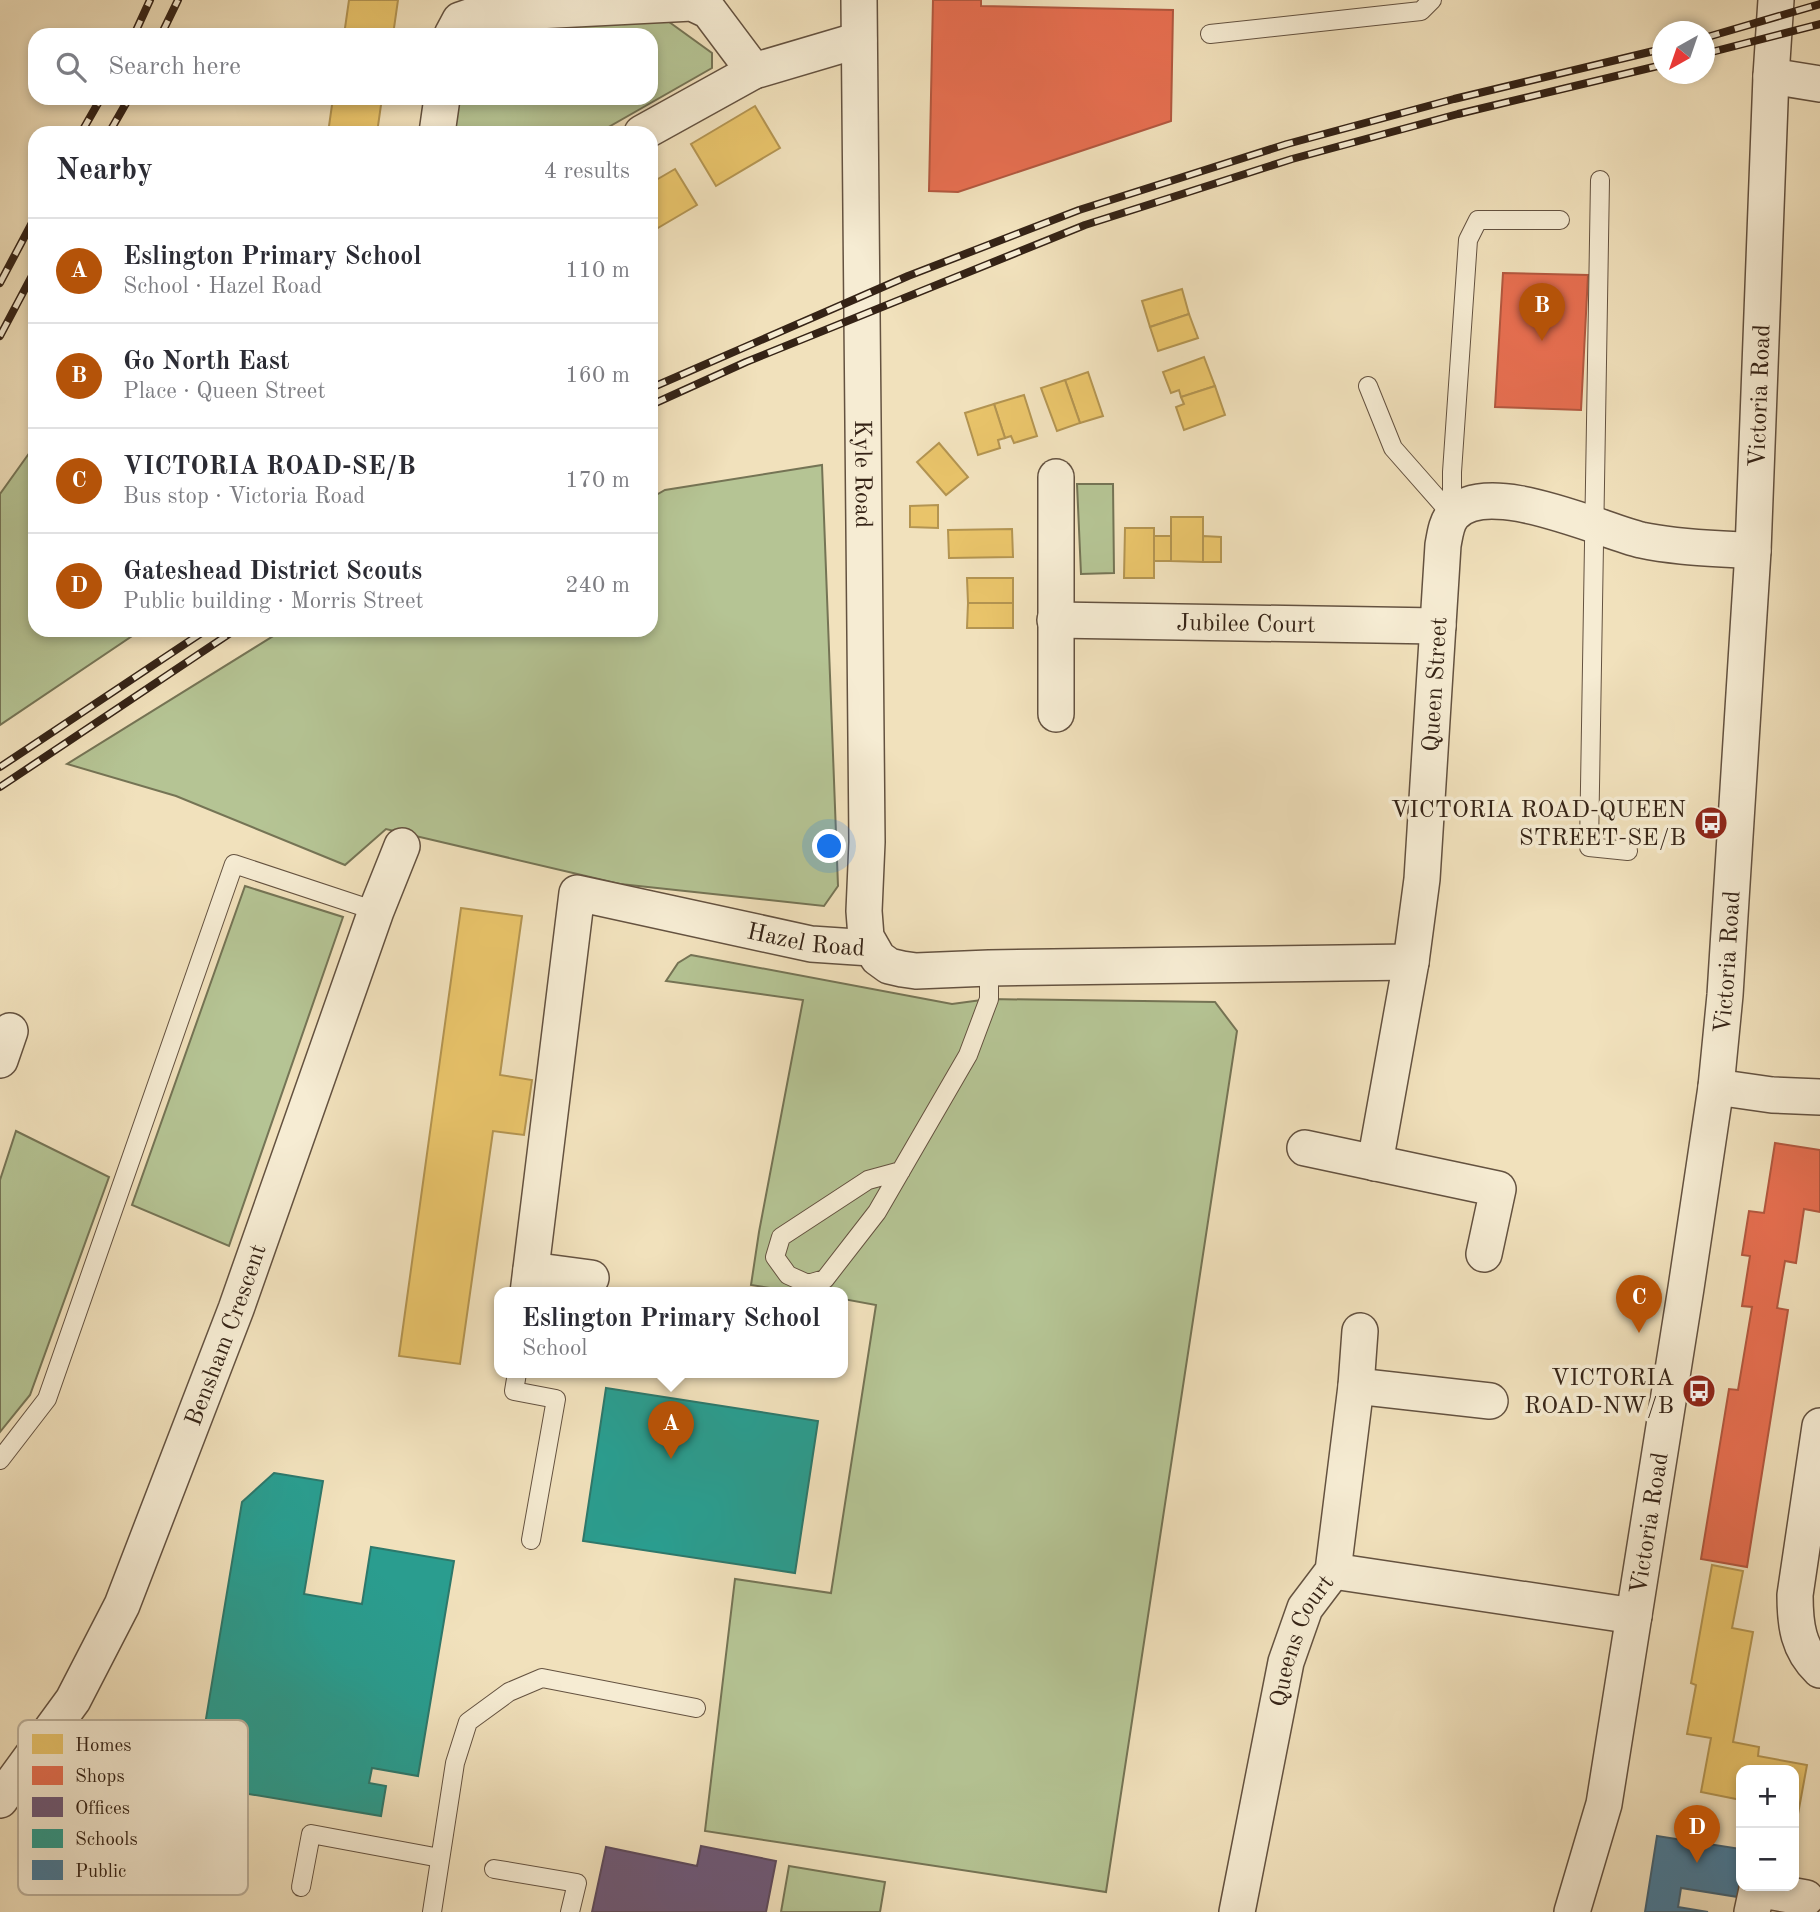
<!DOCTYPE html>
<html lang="en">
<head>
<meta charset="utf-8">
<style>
  body { margin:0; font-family:"Old Standard TT",serif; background:#f7f7f7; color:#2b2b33 }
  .controls { position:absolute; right:21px; bottom:21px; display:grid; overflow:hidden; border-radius:14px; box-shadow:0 4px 10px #0003 }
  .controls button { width:63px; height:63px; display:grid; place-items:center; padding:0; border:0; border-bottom:2px solid #e1e1e2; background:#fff; color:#2b2b33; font:35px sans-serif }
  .compass { position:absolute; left:1652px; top:21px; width:63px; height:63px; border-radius:50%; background:#fff; box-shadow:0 4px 10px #0003; rotate:220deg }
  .you { position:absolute; left:830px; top:847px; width:24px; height:24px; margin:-18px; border:5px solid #fff; border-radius:50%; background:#1a73e8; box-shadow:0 0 0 10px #1a73e833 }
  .badge { display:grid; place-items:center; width:46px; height:46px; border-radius:50%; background:#b45309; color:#fff; font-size:23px; font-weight:700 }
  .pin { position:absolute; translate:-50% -58px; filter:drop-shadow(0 2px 4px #0008) }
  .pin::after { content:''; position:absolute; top:37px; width:24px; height:21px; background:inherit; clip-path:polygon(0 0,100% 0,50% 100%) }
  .popup { position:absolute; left:494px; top:1287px; width:354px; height:91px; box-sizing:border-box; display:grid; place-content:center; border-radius:14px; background:#fff; filter:drop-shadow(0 2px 5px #0005); font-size:23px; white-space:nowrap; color:#7c7c81 }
  .popup b { font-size:26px; color:#2b2b33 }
  .popup::after { content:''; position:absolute; left:50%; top:100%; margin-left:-14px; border:14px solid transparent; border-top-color:#fff }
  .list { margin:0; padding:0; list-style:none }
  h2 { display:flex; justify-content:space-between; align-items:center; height:91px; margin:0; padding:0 28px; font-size:30px }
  h2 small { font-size:23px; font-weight:400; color:#7c7c81 }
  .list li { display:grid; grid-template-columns:46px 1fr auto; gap:21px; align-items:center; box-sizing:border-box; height:105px; padding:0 28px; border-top:2px solid #e1e1e2 }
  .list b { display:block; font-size:26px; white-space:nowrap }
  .list p { margin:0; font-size:23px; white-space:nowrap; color:#7c7c81 }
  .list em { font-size:23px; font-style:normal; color:#7c7c81 }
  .icon { flex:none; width:38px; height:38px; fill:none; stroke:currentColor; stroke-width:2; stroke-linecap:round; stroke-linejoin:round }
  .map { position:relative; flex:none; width:1820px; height:1912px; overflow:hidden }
  .search { position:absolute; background:#fff; box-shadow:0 4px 10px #0003; left:28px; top:28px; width:630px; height:77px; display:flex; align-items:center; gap:18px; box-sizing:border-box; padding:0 24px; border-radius:21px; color:#7c7c81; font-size:26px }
  .panel { position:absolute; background:#fff; box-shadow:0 4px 10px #0003; left:28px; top:126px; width:630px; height:511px; border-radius:21px }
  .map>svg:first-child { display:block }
</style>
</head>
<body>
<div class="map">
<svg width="1820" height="1912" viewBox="0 0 1820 1912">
  <rect width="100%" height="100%" fill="#f1e1bc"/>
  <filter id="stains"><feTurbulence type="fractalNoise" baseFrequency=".00286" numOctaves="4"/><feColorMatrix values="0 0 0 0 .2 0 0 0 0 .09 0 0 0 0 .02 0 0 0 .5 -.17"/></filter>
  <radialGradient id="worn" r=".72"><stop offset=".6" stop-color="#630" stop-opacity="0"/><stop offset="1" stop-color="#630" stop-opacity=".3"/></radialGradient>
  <g fill="#b5c494" stroke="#757455" stroke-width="2">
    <polygon points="665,19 712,53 712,68 598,133 452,133 457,98 651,98 651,35 470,35 492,27"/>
    <polygon points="35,445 35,630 141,630 0,725 0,494"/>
    <polygon points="822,465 838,886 824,906 620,884 386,829 345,865 176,796 67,764 283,630 408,630 411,634 418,630 651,630 651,498 665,490"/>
    <polygon points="1077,484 1113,484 1114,573 1081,574"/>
    <polygon points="245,886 343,917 229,1246 132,1205"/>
    <polygon points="691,955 952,1004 989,999 1215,1002 1237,1031 1106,1892 705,1831 735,1579 831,1593 876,1305 843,1299 842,1293 802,1293 751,1285 759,1232 803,1000 666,981 678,963"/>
    <polygon points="16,1131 109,1177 30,1395 0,1432 0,1180"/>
    <polygon points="789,1866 885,1882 880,1912 781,1912"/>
  </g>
  <g fill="#e9c46a" stroke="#b39451" stroke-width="2">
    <polygon points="349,0 398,0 393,35 344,35"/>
    <polygon points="333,98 382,98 377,133 328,133"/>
    <polygon points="755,106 780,148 716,186 691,144"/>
    <polygon points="675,169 697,205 651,232 651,183"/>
    <polygon points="1182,289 1189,314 1150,327 1142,301"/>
    <polygon points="1189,314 1198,338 1158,351 1150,327"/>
    <polygon points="1204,357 1215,386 1181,397 1179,390 1171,393 1163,372"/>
    <polygon points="1088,372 1103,416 1080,423 1065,380"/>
    <polygon points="1065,380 1080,423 1057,431 1041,388"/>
    <polygon points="1215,386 1225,415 1184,430 1176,407 1184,404 1181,397"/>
    <polygon points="1024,395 1037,436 1014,443 1011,436 1005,438 994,404"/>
    <polygon points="994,404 1005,438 998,440 1000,448 978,455 965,413"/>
    <polygon points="939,443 968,477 946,495 917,462"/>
    <polygon points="938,505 938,528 910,527 910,506"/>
    <polygon points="1171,517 1203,517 1203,562 1171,561"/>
    <polygon points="1125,528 1154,528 1154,578 1124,578"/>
    <polygon points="1012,529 1013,557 949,558 948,530"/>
    <rect x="1154" y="536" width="17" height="25"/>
    <polygon points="1203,536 1221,537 1221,562 1203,562"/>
    <polygon points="967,578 1013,578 1013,603 968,603"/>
    <polygon points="968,603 1013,603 1013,628 967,628"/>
    <polygon points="461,908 522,916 500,1075 532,1080 524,1135 493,1131 460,1364 399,1356"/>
    <polygon points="1712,1565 1743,1571 1732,1628 1753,1632 1733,1742 1759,1747 1758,1756 1807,1765 1796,1825 1794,1825 1794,1770 1741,1770 1741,1800 1701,1792 1711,1738 1687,1734 1696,1685 1691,1683"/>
  </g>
  <g fill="#e76f51" stroke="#b2583f" stroke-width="2">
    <polygon points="933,0 981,0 981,6 1173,10 1171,121 958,192 929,191"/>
    <polygon points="1503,273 1588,275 1581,410 1495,407"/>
    <polygon points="1775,1143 1820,1150 1820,1212 1804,1209 1796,1263 1785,1261 1777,1308 1788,1310 1747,1567 1701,1559 1729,1389 1738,1390 1752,1307 1742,1306 1750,1256 1742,1255 1749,1211 1764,1213"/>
  </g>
  <polygon fill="#6d597a" stroke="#5c495c" stroke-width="2" points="701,1846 776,1861 766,1912 592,1912 606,1847 697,1866"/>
  <g fill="#2a9d8f" stroke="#2d786b" stroke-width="2">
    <polygon points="606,1388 818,1421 795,1573 583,1541"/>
    <polygon points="274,1473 323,1481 304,1594 362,1604 371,1547 454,1561 418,1776 372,1768 369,1783 386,1786 381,1816 195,1785 242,1502"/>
  </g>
  <polygon fill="#457b9d" stroke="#406174" stroke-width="2" points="1657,1836 1741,1849 1741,1876 1738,1897 1681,1888 1678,1907 1708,1912 1645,1912"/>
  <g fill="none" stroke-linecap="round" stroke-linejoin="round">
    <defs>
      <g id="service">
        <polyline points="1210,34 1421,11 1432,0"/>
        <polyline points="1600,180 1589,847 1628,851"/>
        <polyline points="1368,386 1393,448 1452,515"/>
        <polyline points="1452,515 1452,472 1468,240 1478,220 1560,220"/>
        <polyline points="901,1171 868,1180 781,1237 775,1257 788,1275 808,1284 825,1279 877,1212 968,1055 989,999 989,968"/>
        <polyline points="517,1373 514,1391 556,1399 531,1540"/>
        <polyline points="0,1460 47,1399 234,864 376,911"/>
        <polyline points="494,1869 577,1883 570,1912"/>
        <polyline points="301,1887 311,1834 440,1858"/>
        <polyline points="432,1912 455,1763 468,1722 509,1692 542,1678 696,1708"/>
      </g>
      <g id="minor">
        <path id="s1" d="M 859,0 L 867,842 L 864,911 L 866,937 L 878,958 L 889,966 L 902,969 L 916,971 L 989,968 L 1411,962"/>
        <polyline points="452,35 460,20 478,14 692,3 709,11 754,71"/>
        <polyline points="1771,76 1820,84"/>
        <polyline points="437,133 442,98"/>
        <polyline points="642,133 754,71 859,40"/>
        <path id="s2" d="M 1055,620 L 1438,626"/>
        <polyline points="1056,714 1056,477"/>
        <polyline points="0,1060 10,1031"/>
        <polyline points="1716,1087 1772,1095 1820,1097"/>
        <polyline points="1305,1148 1498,1189 1484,1254"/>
        <path id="s3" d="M 1375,1163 L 1411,962 L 1422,879 L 1443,545 C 1445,535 1446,523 1453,515 C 1486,476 1600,530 1641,540 C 1678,548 1716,548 1753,551"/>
        <polyline points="531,1270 591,1278"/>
        <path id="s4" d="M 528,1293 L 577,893 L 811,944 L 871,948"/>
        <polyline points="1356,1386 1490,1401"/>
        <path d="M 1820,1426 L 1795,1595 C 1795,1625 1798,1649 1820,1670"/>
        <polyline points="1333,1571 1634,1616"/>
        <path id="s5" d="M 0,1800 L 73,1700 L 122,1605 L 236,1309 L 376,911 L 402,846"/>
        <path id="s6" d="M 1237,1912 L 1286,1662 L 1305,1608 L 1333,1571 L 1356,1386 L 1360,1331"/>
        <path id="s7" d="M 1572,1912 L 1604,1804 L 1686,1288 L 1716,1087 L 1725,995 L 1753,551 L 1771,76 L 1776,0"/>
        <polyline points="1752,1912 1757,1889 1806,1898"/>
      </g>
    </defs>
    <use href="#service" stroke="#645240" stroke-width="20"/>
    <use href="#minor" stroke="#645240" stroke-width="38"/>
    <use href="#service" stroke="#f6ecd3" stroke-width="18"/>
    <use href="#minor" stroke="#f6ecd3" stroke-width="35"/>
    <defs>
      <g id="rail">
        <polyline points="134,35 150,0"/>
        <polyline points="161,35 178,0"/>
        <polyline points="1704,38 1820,4"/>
        <polyline points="1704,54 1820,24"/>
        <polyline points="81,133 101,98"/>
        <polyline points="109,133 129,98"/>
        <polyline points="0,283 35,217"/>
        <polyline points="0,336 35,270"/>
        <polyline points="651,388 908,276 1079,210 1287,144 1454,99 1662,49"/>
        <polyline points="651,405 746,362 1085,225 1292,159 1458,114 1662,65"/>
        <polyline points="0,767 206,630"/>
        <polyline points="0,787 235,630"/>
      </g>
    </defs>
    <use href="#rail" stroke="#352316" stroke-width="8"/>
    <use href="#rail" stroke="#f6ecd3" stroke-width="5" stroke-dasharray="16" stroke-linecap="butt"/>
  </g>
  <defs>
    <symbol id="bus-disc" viewBox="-11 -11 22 22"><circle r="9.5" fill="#8f2418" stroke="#f6ecd3"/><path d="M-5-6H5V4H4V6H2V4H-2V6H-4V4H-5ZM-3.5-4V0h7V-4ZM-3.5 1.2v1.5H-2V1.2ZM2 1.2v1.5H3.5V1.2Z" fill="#fff"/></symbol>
  </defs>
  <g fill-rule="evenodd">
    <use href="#bus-disc" x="1692" y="804" width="38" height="38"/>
    <use href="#bus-disc" x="1680" y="1372" width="38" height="38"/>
  </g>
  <g text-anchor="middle" stroke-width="7" stroke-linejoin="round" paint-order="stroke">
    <g font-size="24" fill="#352316" stroke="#f6ecd3">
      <text dy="8" stroke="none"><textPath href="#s7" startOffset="1531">Victoria Road</textPath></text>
      <text dy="8" stroke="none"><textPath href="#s1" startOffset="474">Kyle Road</textPath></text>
      <text dy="8" stroke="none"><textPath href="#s2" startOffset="191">Jubilee Court</textPath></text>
      <text dy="8" stroke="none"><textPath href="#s3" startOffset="483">Queen Street</textPath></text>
      <text dy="8" stroke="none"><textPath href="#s4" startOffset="637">Hazel Road</textPath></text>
      <text dy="8" stroke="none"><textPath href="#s7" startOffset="964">Victoria Road</textPath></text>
      <text dy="8" stroke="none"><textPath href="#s5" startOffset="520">Bensham Crescent</textPath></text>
      <text dy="8" stroke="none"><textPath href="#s7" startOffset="397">Victoria Road</textPath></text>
      <text dy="8" stroke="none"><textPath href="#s6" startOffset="280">Queens Court</textPath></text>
    </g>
    <g font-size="24" fill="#352316" stroke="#f6ecd3" text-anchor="end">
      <text x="1686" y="817">VICTORIA ROAD-QUEEN<tspan x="1686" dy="28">STREET-SE/B</tspan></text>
      <text x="1674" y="1385">VICTORIA<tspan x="1674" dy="28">ROAD-NW/B</tspan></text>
    </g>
  </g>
  <rect x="18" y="1720" width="230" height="175" rx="10" fill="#f6ecd3" stroke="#bcb09a" stroke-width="2"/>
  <rect x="32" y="1734" width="31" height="20" fill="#e9c46a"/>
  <rect x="32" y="1766" width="31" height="19" fill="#e76f51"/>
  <rect x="32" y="1797" width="31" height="20" fill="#6d597a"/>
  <rect x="32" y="1829" width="31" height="19" fill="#2a9d8f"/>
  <rect x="32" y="1860" width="31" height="20" fill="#457b9d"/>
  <g font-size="19" fill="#352316">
    <text x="75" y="1751">Homes</text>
    <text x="75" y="1782">Shops</text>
    <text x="75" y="1814">Offices</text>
    <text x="75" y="1845">Schools</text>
    <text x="75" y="1877">Public</text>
  </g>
  <rect width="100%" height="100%" filter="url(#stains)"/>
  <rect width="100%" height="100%" fill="url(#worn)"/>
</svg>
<div class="controls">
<button>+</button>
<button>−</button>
</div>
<svg class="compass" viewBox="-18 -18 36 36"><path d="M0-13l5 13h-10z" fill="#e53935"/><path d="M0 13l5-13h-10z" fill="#7c7c81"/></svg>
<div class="you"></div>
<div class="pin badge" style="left:671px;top:1459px">A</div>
<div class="popup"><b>Eslington Primary School</b>School</div>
<div class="pin badge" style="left:1542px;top:341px">B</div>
<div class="pin badge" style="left:1639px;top:1333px">C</div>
<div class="pin badge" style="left:1697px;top:1863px">D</div>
<div class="search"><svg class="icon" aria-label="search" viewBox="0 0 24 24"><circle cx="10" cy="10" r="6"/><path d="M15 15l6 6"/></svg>Search here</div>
<section class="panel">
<h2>Nearby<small>4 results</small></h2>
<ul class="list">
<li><span class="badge">A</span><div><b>Eslington Primary School</b><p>School · Hazel Road</p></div><em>110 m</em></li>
<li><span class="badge">B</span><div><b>Go North East</b><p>Place · Queen Street</p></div><em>160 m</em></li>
<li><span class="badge">C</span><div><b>VICTORIA ROAD-SE/B</b><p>Bus stop · Victoria Road</p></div><em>170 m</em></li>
<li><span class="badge">D</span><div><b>Gateshead District Scouts</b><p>Public building · Morris Street</p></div><em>240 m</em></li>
</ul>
</section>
</div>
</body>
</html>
